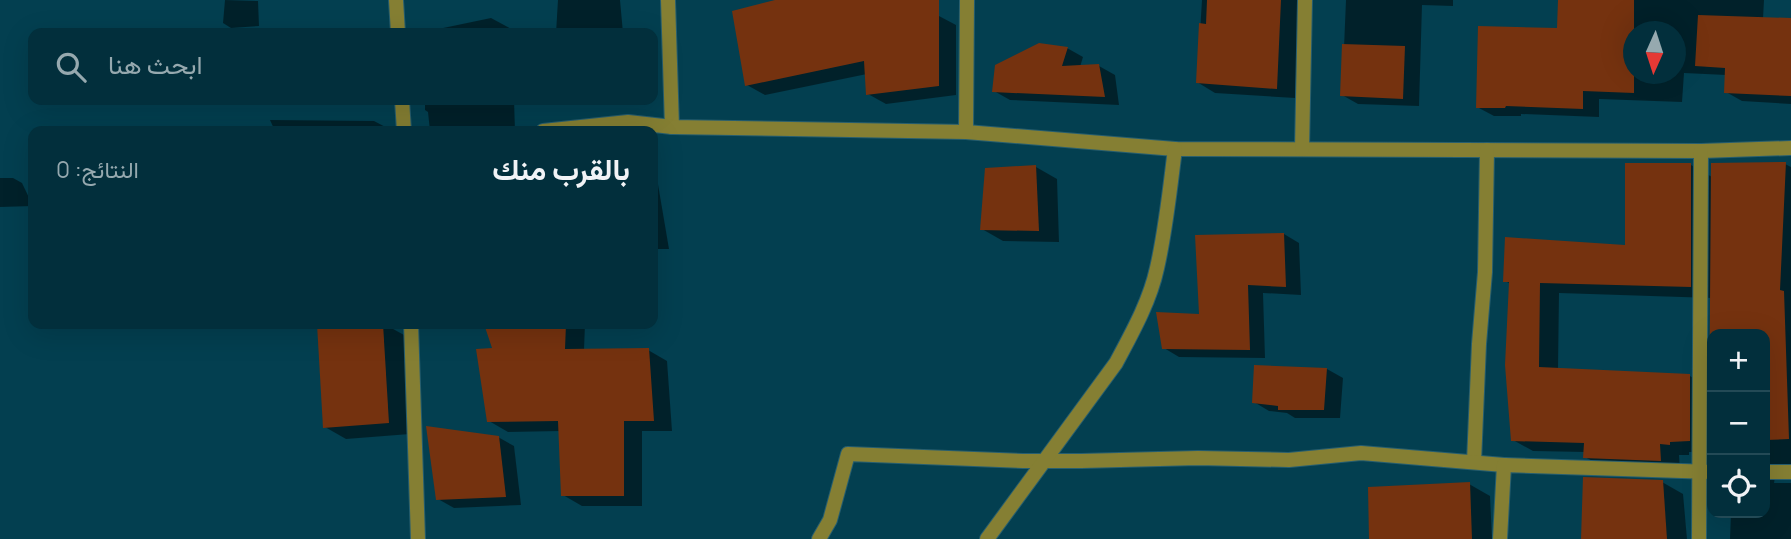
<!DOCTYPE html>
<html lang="ar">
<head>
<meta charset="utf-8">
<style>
  body { margin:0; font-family:Manrope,Vazirmatn,sans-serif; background:#103b47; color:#f1f3f6; direction:rtl }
  .controls { position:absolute; right:21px; bottom:21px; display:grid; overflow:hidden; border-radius:14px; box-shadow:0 7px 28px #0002 }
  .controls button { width:63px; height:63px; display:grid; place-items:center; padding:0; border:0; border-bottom:2px solid #234a56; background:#022f3c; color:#f1f3f6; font:35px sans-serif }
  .compass { position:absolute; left:1623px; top:21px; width:63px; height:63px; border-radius:50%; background:#022f3c; box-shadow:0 7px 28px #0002; rotate:183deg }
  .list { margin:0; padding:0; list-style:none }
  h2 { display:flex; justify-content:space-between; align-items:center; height:91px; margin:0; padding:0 28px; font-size:30px }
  h2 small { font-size:23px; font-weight:400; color:#96a9af }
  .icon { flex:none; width:38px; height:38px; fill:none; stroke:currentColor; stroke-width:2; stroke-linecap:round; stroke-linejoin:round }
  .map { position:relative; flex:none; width:1791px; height:539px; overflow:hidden; direction:ltr }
  .search { position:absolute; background:#022f3c; box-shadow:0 7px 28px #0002; left:28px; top:28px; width:630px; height:77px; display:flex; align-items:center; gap:18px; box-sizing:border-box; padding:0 24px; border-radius:14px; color:#96a9af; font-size:26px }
  .panel { position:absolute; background:#022f3c; box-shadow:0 7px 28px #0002; left:28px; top:126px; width:630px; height:203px; border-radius:14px; direction:rtl }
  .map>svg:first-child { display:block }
</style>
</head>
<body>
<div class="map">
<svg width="1791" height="539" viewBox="0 0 1791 539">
  <rect width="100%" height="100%" fill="#033f50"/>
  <g fill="#0007" fill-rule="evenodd">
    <polygon points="225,0 258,1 259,26 231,28 223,23"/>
    <polygon points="558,0 620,0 623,33 556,33"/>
    <polygon points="782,0 937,0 939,16 956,25 956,95 886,104 868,94 867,74 765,95 747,85"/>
    <polygon points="1202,0 1299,0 1295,98 1215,93 1197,82"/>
    <polygon points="1346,0 1453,0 1453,6 1422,5 1419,106 1358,104 1342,95"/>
    <path d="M 1560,0 L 1764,0 L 1763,19 L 1791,20 L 1791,104 L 1742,101 L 1726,92 L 1726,75 L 1684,73 L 1682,102 L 1599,99 L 1599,117 L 1521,114 L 1521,116 L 1494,116 L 1477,107 L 1559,30 ZM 1634,32 L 1676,32 L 1676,74 L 1634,74 Z"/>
    <polygon points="491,18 513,30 513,33 424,33 424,32"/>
    <polygon points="1067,48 1083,57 1080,67 1099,66 1115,75 1119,105 1010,100 994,91"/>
    <polygon points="425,100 514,100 515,131 430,131 428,112 425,110"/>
    <polygon points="270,120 374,121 393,131 275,131"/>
    <polygon points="653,155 669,249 653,249"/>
    <path d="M 1785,164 L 1791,167 L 1791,473 L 1775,477 L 1774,483 L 1791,483 L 1791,539 L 1730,539 L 1731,513 L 1765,513 L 1765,334 L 1712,334 L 1712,441 L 1709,439 L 1709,452 L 1689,452 L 1689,455 L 1679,455 L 1680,471 L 1605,468 L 1585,457 L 1585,452 L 1533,451 L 1513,440 L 1511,284 L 1505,281 L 1627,247 L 1691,165 L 1712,177 ZM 1559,293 L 1712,298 L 1711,389 L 1690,376 L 1558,369 Z"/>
    <polygon points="1036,167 1057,179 1059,242 1003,241 982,229"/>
    <polygon points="0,178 13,178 22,183 33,206 0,207"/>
    <polygon points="1284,234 1299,243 1301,295 1263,293 1265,358 1179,357 1164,348 1201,315"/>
    <polygon points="384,324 404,335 410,434 346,439 325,427 319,325"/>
    <polygon points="486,324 585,324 584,350 648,350 667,361 672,431 642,431 642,506 582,506 563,495 561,431 508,432 489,421 494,350"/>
    <polygon points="1256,367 1327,369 1343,378 1340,418 1295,418 1287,413 1269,411 1254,402"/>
    <polygon points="498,437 514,446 521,505 454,508 438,499"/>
    <polygon points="1662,482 1683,494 1687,539 1583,539"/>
    <polygon points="1469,484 1490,496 1492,539 1371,539"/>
  </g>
  <g fill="#75320f">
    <polygon points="775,0 939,0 939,86 866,95 864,61 745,86 732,11"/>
    <polygon points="1207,0 1281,0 1277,89 1196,83 1199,23 1206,24"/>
    <polygon points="1558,0 1634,0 1634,93 1583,91 1583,109 1506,106 1505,108 1476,108 1478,26 1557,28"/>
    <polygon points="1698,15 1791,18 1791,96 1724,93 1725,68 1695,66"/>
    <polygon points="1039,43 1068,47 1062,66 1099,64 1105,97 992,92 995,65"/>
    <polygon points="1342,44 1405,46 1403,99 1340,96"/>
    <polygon points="1786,162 1780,290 1784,291 1789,439 1765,440 1765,334 1712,334 1712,441 1709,441 1711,163"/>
    <polygon points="1625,163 1691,163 1691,287 1540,283 1539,367 1690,374 1690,441 1670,442 1670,445 1660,444 1661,461 1583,458 1584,443 1511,441 1505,365 1509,282 1503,282 1505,237 1625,245"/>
    <polygon points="1036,165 1039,231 980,230 985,168"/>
    <polygon points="1284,233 1286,287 1248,285 1250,350 1162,349 1156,312 1199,314 1195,235"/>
    <polygon points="317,324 383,324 389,423 323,428"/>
    <polygon points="484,324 566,324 565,349 649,348 654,421 624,421 624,496 561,496 558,421 487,422 476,349 492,348"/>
    <polygon points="1254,365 1327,368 1324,410 1278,410 1278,406 1252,403"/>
    <polygon points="426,426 499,436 506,497 436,500"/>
    <polygon points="1583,477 1663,480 1667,539 1581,539"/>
    <polygon points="1470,482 1472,539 1369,539 1368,487"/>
  </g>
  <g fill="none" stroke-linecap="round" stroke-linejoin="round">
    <defs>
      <g id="street">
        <polyline points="396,0 398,33"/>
        <polyline points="668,0 672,127"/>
        <polyline points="402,100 404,131"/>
        <polyline points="543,131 628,122 672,127 966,132 1175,149 1701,151 1791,148"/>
        <polyline points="966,132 967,0"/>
        <polyline points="1302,149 1305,0"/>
        <polyline points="411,324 418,539"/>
        <polyline points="1474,462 1479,344 1485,272 1487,150"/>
        <polyline points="1765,472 1791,472"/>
        <polyline points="819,539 830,520 848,454 1023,461 1081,461 1198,458 1289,460 1361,453 1504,465"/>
        <path d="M 987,539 L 1116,363 C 1132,333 1150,301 1157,268 C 1166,229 1170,188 1175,149"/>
        <polyline points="1500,539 1504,465 1712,472"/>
        <polyline points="1699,539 1701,151"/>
      </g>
    </defs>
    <use href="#street" stroke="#275e6f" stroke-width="16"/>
    <use href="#street" stroke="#857f33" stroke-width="14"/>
  </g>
</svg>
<div class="controls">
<button>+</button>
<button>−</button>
<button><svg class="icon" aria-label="locate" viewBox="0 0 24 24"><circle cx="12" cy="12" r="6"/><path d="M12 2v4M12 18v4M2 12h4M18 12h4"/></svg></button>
</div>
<svg class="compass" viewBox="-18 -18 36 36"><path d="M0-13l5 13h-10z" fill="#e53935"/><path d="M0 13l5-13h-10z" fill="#96a9af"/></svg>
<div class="search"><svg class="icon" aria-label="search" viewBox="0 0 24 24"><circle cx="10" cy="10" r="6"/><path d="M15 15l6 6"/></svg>ابحث هنا</div>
<section class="panel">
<h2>بالقرب منك<small>النتائج: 0</small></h2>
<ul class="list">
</ul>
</section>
</div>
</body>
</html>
